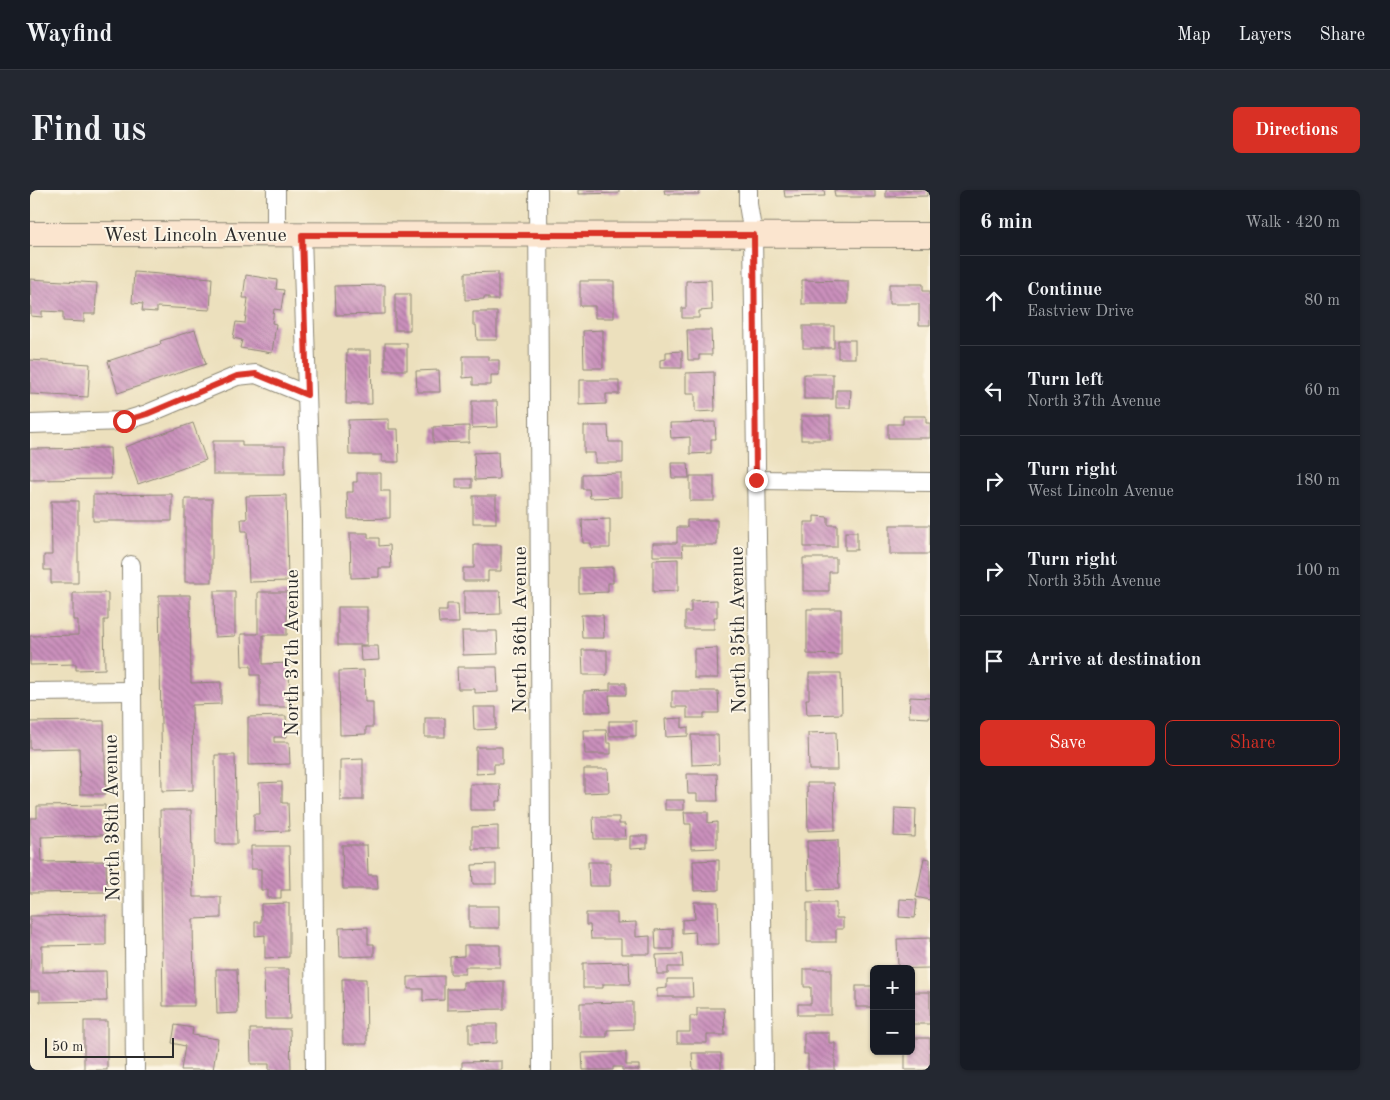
<!DOCTYPE html>
<html lang="en">
<head>
<meta charset="utf-8">
<style>
  body { margin:0; font-family:"Old Standard TT",serif; background:#242831; color:#f1f3f6 }
  .controls { position:absolute; right:15px; bottom:15px; display:grid; overflow:hidden; border-radius:8px; box-shadow:0 1px 4px #0004 }
  .controls button { width:45px; height:45px; display:grid; place-items:center; padding:0; border:0; border-bottom:1px solid #363941; background:#171b24; color:#f1f3f6; font:25px sans-serif }
  .scale { position:absolute; left:15px; bottom:12px; width:129px; box-sizing:border-box; padding-left:5px; border:2px solid #2b2b2b; border-top:0; font-size:14px; line-height:18px; white-space:nowrap; color:#2b2b2b; -webkit-text-stroke:4px #fcf5e5; paint-order:stroke }
  .stop { position:absolute; width:15px; height:15px; margin:-11px; border:4px solid #d93025; border-radius:50%; background:#fff }
  .stop.end { background:#d93025; border-color:#fff; box-shadow:0 1px 5px #0008 }
  .list { margin:0; padding:0; list-style:none }
  h2 { display:flex; justify-content:space-between; align-items:center; height:65px; margin:0; padding:0 20px; font-size:21px }
  h2 small { font-size:16px; font-weight:400; color:#9ea1a6 }
  .list li { display:grid; grid-template-columns:32px 1fr auto; gap:15px; align-items:center; box-sizing:border-box; height:90px; padding:0 20px; border-top:1px solid #363941 }
  .list b { display:block; font-size:19px; white-space:nowrap }
  .list p { margin:0; font-size:16px; white-space:nowrap; color:#9ea1a6 }
  .list em { font-size:16px; font-style:normal; color:#9ea1a6 }
  .actions { display:flex; gap:10px; padding:15px 20px }
  .actions a { flex:1; padding:11px 0; border:1px solid #d93025; border-radius:8px; text-align:center; font-size:18px; color:#d93025 }
  .actions .main { background:#d93025; color:#fff }
  .icon { flex:none; width:28px; height:28px; fill:none; stroke:currentColor; stroke-width:2; stroke-linecap:round; stroke-linejoin:round }
  .map { position:relative; flex:none; width:900px; height:880px; overflow:hidden; border-radius:8px }
  header { display:flex; align-items:center; gap:30px; box-sizing:border-box; height:70px; padding:0 25px; background:#171b24; border-bottom:1px solid #363941 }
  header strong { font-size:24px }
  nav { display:flex; gap:28px; margin-inline-start:auto; font-size:18px }
  .intro { display:flex; align-items:center; justify-content:space-between; box-sizing:border-box; height:120px; padding:0 30px }
  h1 { margin:0; font-size:35px }
  .button { padding:12px 22px; border-radius:8px; background:#d93025; color:#fff; font-size:18px; font-weight:700 }
  main { display:flex; gap:30px; padding:0 30px }
  aside { flex:1; background:#171b24; border-radius:8px; box-shadow:0 1px 4px #0004 }
  .map>svg:first-child { display:block }
</style>
</head>
<body>
<header>
<strong>Wayfind</strong>
<nav><a>Map</a><a>Layers</a><a>Share</a></nav>
</header>
<div class="intro"><h1>Find us</h1><a class="button">Directions</a></div>
<main>
<div class="map">
<svg width="900" height="880" viewBox="0 0 900 880">
  <defs>
    <pattern id="building-back-hatch" width="6" height="6" patternUnits="userSpaceOnUse" patternTransform="scale(1.25)"><rect width="6" height="6" fill="#ca90bc"/><path d="M-1 5l2 2M0 0l6 6M5-1l2 2" fill="none" stroke="#a47699"/></pattern>
  </defs>
  <rect width="100%" height="100%" fill="#fcf5e5"/>
  <filter id="ink" filterUnits="userSpaceOnUse"><feTurbulence type="fractalNoise" baseFrequency=".02" numOctaves="2"/><feDisplacementMap in="SourceGraphic" scale="10" xChannelSelector="R" yChannelSelector="G"/><feConvolveMatrix kernelMatrix="1 2 1 2 8 2 1 2 1" color-interpolation-filters="sRGB"/></filter>
  <filter id="wash" filterUnits="userSpaceOnUse"><feTurbulence type="fractalNoise" baseFrequency=".0096" numOctaves="4" result="noise"/><feDisplacementMap in="SourceGraphic" scale="20" xChannelSelector="R" yChannelSelector="G"/><feGaussianBlur stdDeviation="1.12" result="paint"/><feColorMatrix in="noise" values="0 0 0 0 0 0 0 0 0 0 0 0 0 0 0 0 0 1.4 0 .05"/><feComposite in="paint" operator="in"/></filter>
  <g filter="url(#wash)">
    <rect width="100%" height="100%" fill="#ece0bd"/>
    <g id="blocks">
      <g fill="url(#building-back-hatch)">
        <polygon points="548,0 589,0 589,3 548,4"/>
        <polygon points="634,0 669,0 669,4 635,4"/>
        <polygon points="754,0 794,0 795,6 755,7"/>
        <polygon points="804,0 845,0 845,7 805,7"/>
        <polygon points="856,0 897,0 897,6 856,7"/>
        <polygon points="104,82 182,88 180,120 127,117 127,122 112,121 113,114 102,113"/>
        <polygon points="468,82 468,110 459,110 459,107 454,107 454,109 435,110 435,83"/>
        <polygon points="216,85 247,90 246,99 254,100 251,120 244,119 242,133 246,134 242,163 210,158 212,150 203,148 206,132 215,133 218,108 213,108"/>
        <polygon points="0,89 67,93 65,124 54,124 54,132 33,131 33,122 12,121 12,127 1,126"/>
        <polygon points="681,90 682,120 669,121 669,128 652,128 652,118 656,118 656,91"/>
        <polygon points="772,90 818,91 818,114 772,114"/>
        <polygon points="550,91 584,91 584,128 565,128 565,116 550,116"/>
        <polygon points="859,94 893,94 893,101 900,101 900,135 889,135 889,114 859,114"/>
        <polygon points="355,95 355,124 306,125 305,96"/>
        <rect x="365" y="104" width="15" height="36"/>
        <polygon points="443,122 467,122 467,150 447,150 446,135 443,135"/>
        <rect x="773" y="136" width="31" height="22"/>
        <polygon points="165,140 176,174 88,203 78,171 131,154 130,151"/>
        <polygon points="573,140 573,178 554,178 553,141"/>
        <polygon points="657,140 681,140 682,165 669,165 669,170 658,170"/>
        <rect x="808" y="150" width="17" height="18"/>
        <rect x="355" y="153" width="22" height="27"/>
        <polygon points="317,160 341,160 342,214 316,214"/>
        <polygon points="652,161 652,178 630,178 630,170 636,169 636,162"/>
        <polygon points="433,166 459,166 459,170 469,170 469,185 461,185 461,195 443,195 443,187 433,188"/>
        <polygon points="0,170 60,174 58,207 0,204"/>
        <polygon points="409,180 410,202 387,202 386,181"/>
        <polygon points="684,182 685,221 665,222 665,204 656,204 656,183"/>
        <rect x="774" y="184" width="29" height="25"/>
        <polygon points="549,190 589,190 589,204 576,204 576,214 549,215"/>
        <polygon points="806,200 821,200 820,218 806,218"/>
        <polygon points="442,211 467,211 468,237 442,238"/>
        <rect x="771" y="226" width="29" height="24"/>
        <polygon points="873,226 896,226 896,233 900,233 900,248 858,248 858,234 873,234"/>
        <polygon points="359,229 359,239 368,239 369,272 352,272 352,265 319,265 318,230"/>
        <polygon points="685,232 686,249 681,249 681,263 660,264 660,247 641,248 640,233"/>
        <polygon points="163,233 176,270 108,294 95,257"/>
        <polygon points="439,236 439,252 403,253 403,237"/>
        <polygon points="554,236 578,236 579,252 593,252 593,273 565,273 565,263 554,263"/>
        <polygon points="183,251 212,251 212,256 255,256 255,284 183,284"/>
        <polygon points="80,258 81,289 0,290 0,259"/>
        <polygon points="468,262 469,289 445,290 444,263"/>
        <polygon points="641,273 658,273 659,288 642,288"/>
        <polygon points="327,283 351,283 351,301 360,301 360,328 318,329 317,302 323,302 323,292 327,292"/>
        <polygon points="591,283 591,307 560,308 559,299 552,299 552,284"/>
        <rect x="660" y="286" width="24" height="25"/>
        <rect x="426" y="289" width="16" height="9"/>
        <polygon points="142,304 142,331 63,331 63,305"/>
        <polygon points="256,305 258,391 219,392 217,341 212,341 211,329 217,329 216,306"/>
        <rect x="443" y="306" width="23" height="27"/>
        <rect x="155" y="309" width="27" height="83"/>
        <polygon points="21,311 48,311 48,393 21,393 21,380 14,380 14,365 22,365"/>
        <polygon points="784,326 798,327 798,335 807,335 807,357 774,357 774,332 784,332"/>
        <polygon points="580,329 580,358 561,358 561,353 553,353 552,330"/>
        <polygon points="657,330 687,330 687,355 652,355 653,366 623,366 623,353 647,353 647,337 657,337"/>
        <rect x="860" y="335" width="40" height="29"/>
        <rect x="815" y="342" width="12" height="18"/>
        <polygon points="320,343 338,343 338,348 349,348 349,356 360,355 361,378 349,378 349,387 321,388"/>
        <polygon points="444,355 471,355 471,381 458,381 458,391 433,391 433,378 444,378"/>
        <polygon points="773,368 806,368 806,382 799,382 799,401 773,401"/>
        <polygon points="648,369 648,401 623,402 623,370"/>
        <polygon points="583,377 583,393 578,393 578,402 549,403 549,378"/>
        <polygon points="184,401 205,401 205,446 185,447"/>
        <polygon points="434,401 470,401 471,424 434,425"/>
        <polygon points="228,402 257,402 257,445 233,445 233,474 259,473 260,517 230,517 230,485 221,485 221,476 212,476 211,444 228,444"/>
        <polygon points="43,403 78,403 78,430 74,430 75,479 46,480 46,474 0,475 0,446 48,445 48,430 43,430"/>
        <polygon points="129,405 160,405 161,493 191,492 191,514 162,515 163,600 132,601"/>
        <polygon points="687,410 687,427 684,427 684,439 655,439 655,422 661,422 661,411"/>
        <polygon points="417,414 428,414 429,433 409,433 408,421 417,421"/>
        <rect x="308" y="417" width="29" height="38"/>
        <polygon points="777,419 811,419 811,465 777,464"/>
        <polygon points="551,425 573,425 574,448 552,448"/>
        <polygon points="432,441 467,441 468,464 433,465"/>
        <polygon points="330,456 348,456 349,470 331,471"/>
        <polygon points="687,458 688,488 664,488 664,459"/>
        <polygon points="552,460 577,460 577,485 553,485"/>
        <polygon points="427,477 467,477 468,502 445,503 445,499 428,499"/>
        <polygon points="334,480 335,512 343,512 343,537 336,537 336,544 310,545 309,481"/>
        <polygon points="779,483 811,483 812,524 777,525 776,509 779,509"/>
        <polygon points="580,493 596,493 596,505 579,505 580,522 554,522 554,501 580,500"/>
        <polygon points="642,501 688,501 689,523 674,523 674,528 657,528 657,517 642,517"/>
        <polygon points="880,507 900,508 900,528 879,527"/>
        <polygon points="443,517 466,517 466,539 444,540"/>
        <polygon points="256,526 257,547 244,547 244,552 259,552 260,574 218,575 218,527"/>
        <rect x="395" y="528" width="20" height="19"/>
        <polygon points="652,528 652,538 658,537 658,546 636,547 635,529"/>
        <polygon points="74,531 76,604 50,604 49,558 0,559 0,532"/>
        <rect x="579" y="531" width="27" height="15"/>
        <polygon points="554,540 576,540 577,553 581,553 581,564 555,564"/>
        <polygon points="806,542 807,580 779,580 778,543"/>
        <polygon points="661,545 688,545 689,574 662,575"/>
        <polygon points="446,557 472,557 472,574 464,574 464,583 446,584"/>
        <polygon points="185,565 205,565 207,654 186,654"/>
        <polygon points="333,569 333,610 310,610 310,570"/>
        <polygon points="554,579 578,579 579,602 554,603"/>
        <polygon points="657,584 687,584 688,611 667,611 667,604 658,604"/>
        <polygon points="252,592 252,613 258,613 259,641 224,642 224,624 230,624 229,593"/>
        <polygon points="777,593 804,593 805,640 778,641"/>
        <polygon points="440,594 470,594 471,611 466,611 466,620 440,620"/>
        <rect x="635" y="610" width="19" height="10"/>
        <polygon points="75,615 75,645 11,647 12,672 76,671 77,702 0,703 0,628 7,628 7,616"/>
        <polygon points="865,618 886,619 885,647 864,646"/>
        <polygon points="130,620 161,620 163,707 191,707 191,728 163,729 164,816 133,816"/>
        <polygon points="654,622 678,622 678,633 687,632 687,658 661,659 661,634 655,634"/>
        <polygon points="563,627 589,627 589,634 595,634 596,649 564,649"/>
        <polygon points="468,636 468,659 442,659 442,637"/>
        <polygon points="600,646 617,646 617,658 600,659"/>
        <polygon points="808,650 809,699 778,700 777,651"/>
        <polygon points="312,655 337,655 338,685 347,685 348,699 313,699"/>
        <polygon points="221,656 259,656 260,700 251,700 251,708 238,708 238,700 231,700 231,679 221,679"/>
        <polygon points="894,668 900,669 900,710 886,707"/>
        <polygon points="689,670 689,700 664,701 663,671"/>
        <polygon points="558,672 580,672 580,696 559,696"/>
        <polygon points="466,674 466,694 443,694 442,675"/>
        <polygon points="870,709 887,710 885,728 869,727"/>
        <polygon points="664,712 688,712 689,754 666,754 665,742 652,743 652,730 665,729"/>
        <polygon points="259,713 259,767 235,768 235,745 225,746 225,732 231,732 231,714"/>
        <polygon points="777,713 806,713 806,728 813,728 813,739 806,739 806,752 777,752"/>
        <rect x="439" y="716" width="30" height="22"/>
        <polygon points="556,723 587,723 587,733 606,732 606,747 620,746 620,764 591,764 591,749 561,749 560,735 556,735"/>
        <polygon points="76,725 76,755 12,756 12,782 76,781 77,811 10,812 10,801 0,801 0,726"/>
        <polygon points="338,737 338,754 344,754 344,766 310,767 309,738"/>
        <polygon points="643,739 643,759 626,759 625,740"/>
        <polygon points="900,748 900,778 854,779 854,777 868,776 867,749"/>
        <polygon points="434,755 470,755 470,777 435,777 435,784 420,784 420,767 434,766"/>
        <polygon points="652,764 653,777 638,777 638,784 627,784 626,765"/>
        <polygon points="599,772 600,794 573,794 573,798 553,798 553,773"/>
        <polygon points="186,779 207,779 208,823 187,824"/>
        <polygon points="234,779 259,779 260,829 235,829"/>
        <polygon points="774,779 801,779 801,825 768,825 768,814 781,814 781,797 774,797"/>
        <polygon points="414,786 414,810 393,811 393,799 378,799 378,787"/>
        <polygon points="312,789 336,789 337,854 313,854"/>
        <polygon points="637,789 662,789 663,807 627,807 627,799 637,798"/>
        <polygon points="474,791 474,819 417,820 417,799 433,799 433,792"/>
        <rect x="826" y="796" width="18" height="21"/>
        <rect x="881" y="802" width="19" height="32"/>
        <polygon points="603,812 603,839 577,840 577,847 550,847 550,813"/>
        <polygon points="667,818 694,818 695,845 677,845 677,853 647,853 647,842 660,842 660,826 667,826"/>
        <rect x="54" y="831" width="23" height="49"/>
        <polygon points="439,834 467,834 467,853 439,854"/>
        <polygon points="145,835 163,838 162,845 188,849 183,880 151,880 155,856 142,853"/>
        <polygon points="220,839 260,839 261,880 239,880 239,874 221,874"/>
        <polygon points="774,843 799,843 799,853 805,853 805,880 778,880 778,864 774,864"/>
        <polygon points="881,848 900,848 900,880 875,880 875,861 881,861"/>
        <polygon points="596,862 596,875 609,875 609,880 592,880 592,877 583,877 583,880 553,880 552,863"/>
        <polygon points="662,863 691,863 691,880 663,880"/>
        <polygon points="472,871 472,880 432,880 432,872"/>
      </g>
    </g>
  </g>
  <g filter="url(#ink)">
    <use href="#blocks" fill-opacity="0" stroke="#8c8674" stroke-width="1"/>
    <g fill="none" stroke-linecap="round" stroke-linejoin="round">
      <defs>
        <g id="street">
          <polyline points="508,0 512,880"/>
          <polyline points="718,0 718,14 723,45 734,880"/>
          <polyline points="246,44 246,0"/>
          <polyline points="272,45 281,329 285,880"/>
          <polyline points="0,234 94,231 117,224 207,186 226,184 277,205"/>
          <polyline points="726,290 900,292"/>
          <polyline points="101,375 105,880"/>
          <polyline points="0,502 101,501"/>
        </g>
        <polyline id="secondary" points="0,44 900,45"/>
      </defs>
      <use href="#street" stroke="#8c8674" stroke-width="20"/>
      <use href="#secondary" stroke="#8c8674" stroke-width="26"/>
      <use href="#street" stroke="#fff" stroke-width="18"/>
      <use href="#secondary" stroke="#fbe5cf" stroke-width="24"/>
    </g>
  </g>
  <g fill="none" stroke-linecap="round" stroke-linejoin="round" filter="url(#ink)">
    <polyline stroke="#d93025" stroke-width="6" points="94,231 117,224 207,186 226,184 277,205 272,45 724,45 726,290"/>
  </g>
  <g text-anchor="middle" stroke-width="4" stroke-linejoin="round" paint-order="stroke">
    <g font-size="20" fill="#2b2b2b" stroke="#fcf5e5">
      <text x="165" y="51">West Lincoln Avenue</text>
      <text transform="translate(489 440) rotate(-90)" y="7">North 36th Avenue</text>
      <text transform="translate(707 440) rotate(-91)" y="7">North 35th Avenue</text>
      <text transform="translate(261 463) rotate(-90)" y="7">North 37th Avenue</text>
      <text transform="translate(81 628) rotate(-91)" y="7">North 38th Avenue</text>
    </g>
  </g>
</svg>
<div class="controls">
<button>+</button>
<button>−</button>
</div>
<div class="scale">50 m</div>
<div class="stop" style="left:94px;top:231px"></div>
<div class="stop end" style="left:726px;top:290px"></div>
</div>
<aside>
<h2>6 min<small>Walk · 420 m</small></h2>
<ul class="list">
<li><svg class="icon" aria-label="ahead" viewBox="0 0 24 24"><path d="M12 20V5M6 11l6-6 6 6"/></svg><div><b>Continue</b><p>Eastview Drive</p></div><em>80 m</em></li>
<li><svg class="icon" aria-label="left" viewBox="0 0 24 24"><path d="M17 20v-9H6M10 6l-5 5 5 5"/></svg><div><b>Turn left</b><p>North 37th Avenue</p></div><em>60 m</em></li>
<li><svg class="icon" aria-label="right" viewBox="0 0 24 24"><path d="M7 20v-9h11M14 6l5 5-5 5"/></svg><div><b>Turn right</b><p>West Lincoln Avenue</p></div><em>180 m</em></li>
<li><svg class="icon" aria-label="right" viewBox="0 0 24 24"><path d="M7 20v-9h11M14 6l5 5-5 5"/></svg><div><b>Turn right</b><p>North 35th Avenue</p></div><em>100 m</em></li>
<li><svg class="icon" aria-label="arrive" viewBox="0 0 24 24"><path d="M6 21V4h12l-3 4 3 4H6"/></svg><div><b>Arrive at destination</b></div></li>
</ul>
<div class="actions"><a class="main">Save</a><a>Share</a></div>
</aside>
</main>
</body>
</html>
